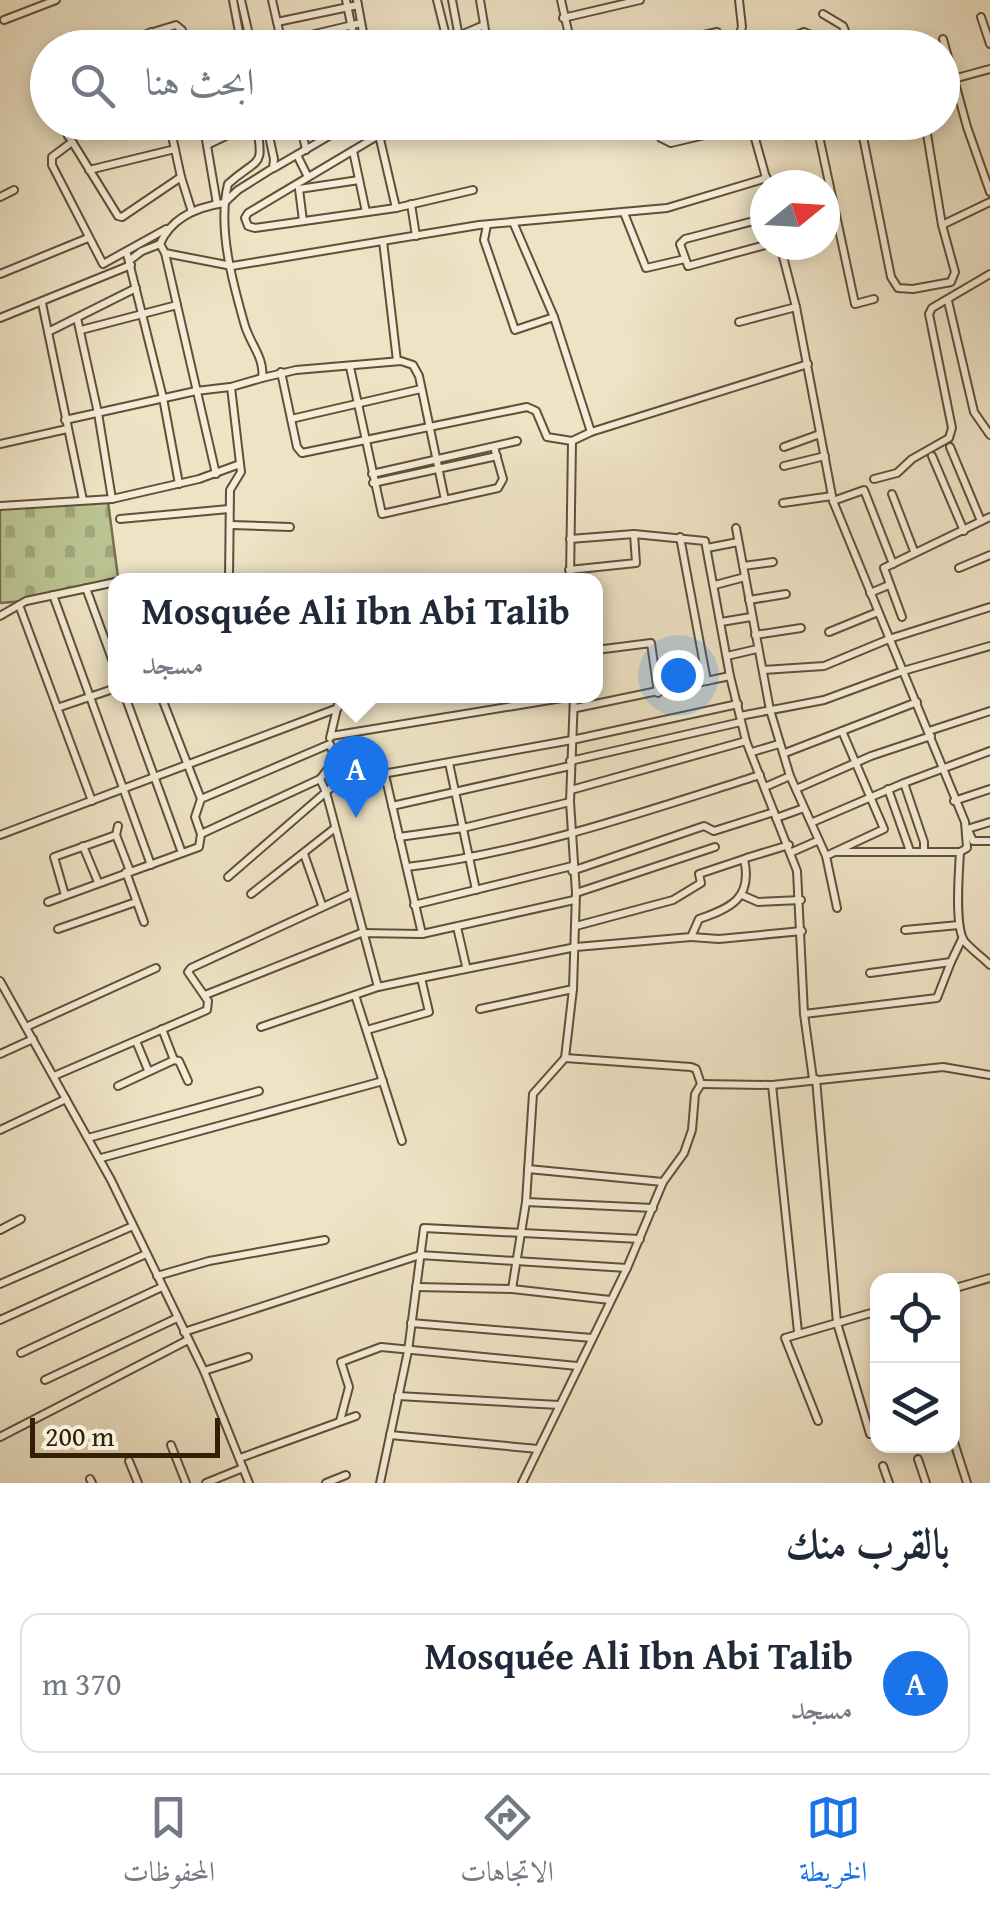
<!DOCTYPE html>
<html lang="ar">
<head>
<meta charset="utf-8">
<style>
  body { margin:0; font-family:"Gentium Book Plus",Amiri,serif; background:#f2f2f3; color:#1f2937; direction:rtl }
  .controls { position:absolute; right:30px; bottom:30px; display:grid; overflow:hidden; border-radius:20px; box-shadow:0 5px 15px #0003 }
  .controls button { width:90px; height:90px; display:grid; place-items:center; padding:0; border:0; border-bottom:2px solid #e0e1e3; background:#fff; color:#1f2937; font:50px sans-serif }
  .compass { position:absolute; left:750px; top:170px; width:90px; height:90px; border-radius:50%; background:#fff; box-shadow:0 5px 15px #0003; rotate:72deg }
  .scale { position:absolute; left:30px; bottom:25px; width:190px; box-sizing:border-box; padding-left:10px; border:5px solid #331e07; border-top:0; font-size:28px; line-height:35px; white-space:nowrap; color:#331e07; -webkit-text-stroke:8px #f4edd9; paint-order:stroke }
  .you { position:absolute; left:678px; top:675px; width:35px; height:35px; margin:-25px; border:8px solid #fff; border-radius:50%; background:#1a73e8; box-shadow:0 0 0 15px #1a73e833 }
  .badge { display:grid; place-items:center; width:65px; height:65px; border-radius:50%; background:#1a73e8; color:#fff; font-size:32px; font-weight:700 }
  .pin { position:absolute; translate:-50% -82px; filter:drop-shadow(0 2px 5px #0008) }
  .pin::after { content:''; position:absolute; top:52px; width:35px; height:30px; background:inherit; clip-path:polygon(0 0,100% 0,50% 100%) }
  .popup { position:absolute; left:108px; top:573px; width:495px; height:130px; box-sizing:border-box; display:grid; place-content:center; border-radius:20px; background:#fff; filter:drop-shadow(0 2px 8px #0005); font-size:32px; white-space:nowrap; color:#747a83 }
  .popup b { font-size:38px; color:#1f2937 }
  .popup::after { content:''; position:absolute; left:50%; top:100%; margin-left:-20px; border:20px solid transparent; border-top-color:#fff }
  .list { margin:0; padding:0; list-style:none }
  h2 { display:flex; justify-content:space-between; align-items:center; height:130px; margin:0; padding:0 40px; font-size:42px }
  h2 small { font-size:32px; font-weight:400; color:#747a83 }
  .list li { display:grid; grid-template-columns:65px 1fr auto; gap:30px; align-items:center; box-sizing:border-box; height:140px; margin:0 20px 20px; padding:0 20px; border:2px solid #e0e1e3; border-radius:20px }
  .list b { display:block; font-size:38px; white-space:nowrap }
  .list p { margin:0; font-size:32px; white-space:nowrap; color:#747a83 }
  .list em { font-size:32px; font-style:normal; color:#747a83 }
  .icon { flex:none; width:55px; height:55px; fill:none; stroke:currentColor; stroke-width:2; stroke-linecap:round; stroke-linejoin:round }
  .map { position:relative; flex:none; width:990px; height:1483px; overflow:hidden; direction:ltr }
  .search { position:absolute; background:#fff; box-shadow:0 5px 15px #0003; left:30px; right:30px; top:30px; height:110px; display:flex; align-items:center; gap:25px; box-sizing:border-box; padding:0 35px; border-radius:55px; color:#747a83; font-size:38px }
  .sheet { height:290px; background:#fff }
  nav { display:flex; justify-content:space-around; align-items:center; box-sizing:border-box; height:140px; border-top:2px solid #e0e1e3; background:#fff; font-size:28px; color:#747a83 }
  nav a { display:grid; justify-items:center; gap:5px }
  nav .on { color:#1a73e8 }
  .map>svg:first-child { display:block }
</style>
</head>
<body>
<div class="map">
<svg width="990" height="1483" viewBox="0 0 990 1483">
  <defs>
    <pattern id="cemetery-stones" width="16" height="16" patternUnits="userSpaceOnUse" patternTransform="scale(2.5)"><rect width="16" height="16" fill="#bbc392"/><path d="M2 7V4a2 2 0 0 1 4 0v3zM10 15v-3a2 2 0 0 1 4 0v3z" fill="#a1a77c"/></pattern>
  </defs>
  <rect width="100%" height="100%" fill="#eee3c5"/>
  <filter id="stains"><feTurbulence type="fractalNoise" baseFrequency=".002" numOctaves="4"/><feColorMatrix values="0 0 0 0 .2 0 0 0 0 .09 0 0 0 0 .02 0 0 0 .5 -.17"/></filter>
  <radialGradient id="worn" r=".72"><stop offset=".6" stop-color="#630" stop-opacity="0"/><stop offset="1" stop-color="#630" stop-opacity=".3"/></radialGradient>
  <polygon fill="url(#cemetery-stones)" stroke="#77704c" stroke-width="2.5" points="108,502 118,577 26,601 0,603 0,508"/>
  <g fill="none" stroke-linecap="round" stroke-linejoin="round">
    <defs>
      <g id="minor">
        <polyline points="233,0 242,48"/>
        <polyline points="241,0 252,48"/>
        <polyline points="272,0 283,48"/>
        <polyline points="346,0 356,48"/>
        <polyline points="357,0 366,48"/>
        <polyline points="437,0 447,40"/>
        <polyline points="452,0 459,37"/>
        <polyline points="480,0 488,48"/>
        <polyline points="561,0 572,48"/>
        <polyline points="823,14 843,26 852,48"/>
        <polyline points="981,17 990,44"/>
        <polyline points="563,18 640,0"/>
        <polyline points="4,20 56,0"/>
        <polyline points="277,22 358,5"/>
        <polyline points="151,32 154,48"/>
        <polyline points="943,39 967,127 990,192"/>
        <polyline points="101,48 176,25 182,30 186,48"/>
        <polyline points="274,48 281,42 361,23"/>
        <polyline points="430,48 484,25"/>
        <polyline points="645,48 717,32"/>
        <polyline points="735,48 742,27 739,0"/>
        <polyline points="797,48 799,34 804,32 818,38 819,48"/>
        <polyline points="48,76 38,81 37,87 48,103"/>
        <polyline points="942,82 990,69"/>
        <polyline points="60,122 118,216 122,217 181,177"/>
        <polyline points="169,122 181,177 192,212"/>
        <polyline points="203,122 217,204"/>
        <polyline points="300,122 306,150"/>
        <polyline points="376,122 396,208"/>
        <polyline points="652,122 661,138 671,143 759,122"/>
        <polyline points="816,122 855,304 874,299"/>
        <polyline points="860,122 891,277 898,288 913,289 951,282 955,272 942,225 925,122"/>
        <polyline points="751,124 768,185"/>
        <polyline points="379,135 248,213 245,218 248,226 255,228 396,208 473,190"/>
        <polyline points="68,136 133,122"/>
        <polyline points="303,136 324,122"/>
        <polyline points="72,142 52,157 52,165 103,264 166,229"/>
        <polyline points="207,145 230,134 228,122"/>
        <polyline points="353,151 366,212"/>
        <polyline points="297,155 308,177"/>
        <polyline points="274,168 353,122"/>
        <polyline points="89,170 175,149"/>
        <polyline points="299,189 359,180"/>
        <polyline points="299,189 303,221"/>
        <polyline points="0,197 14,190"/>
        <polyline points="411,204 416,236"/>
        <polyline points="624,213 646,268 685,259"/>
        <polyline points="765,218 685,239 680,244 688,266 765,245"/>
        <polyline points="513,222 554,317 591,432"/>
        <polyline points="487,225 484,240 515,330 554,317"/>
        <polyline points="942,225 990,202"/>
        <polyline points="383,241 397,361"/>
        <path d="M 160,244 C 171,218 197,207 224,203 L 238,190 L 273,168 L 274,159 L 266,122"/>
        <path d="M 780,245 L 796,307 L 833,501 L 965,822 L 967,848 L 960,852 C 959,872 954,928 965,942 C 972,950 982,957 990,965"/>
        <polyline points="165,253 216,474"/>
        <polyline points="127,254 163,398 179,484"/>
        <polyline points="130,260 142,251 160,244 165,253 232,266 479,225 667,208 767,178"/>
        <polyline points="0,274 88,238"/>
        <polyline points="948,301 974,412 990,435"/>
        <polyline points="42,303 83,500"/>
        <polyline points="0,318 131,265"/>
        <polyline points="77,318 98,413 112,499"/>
        <polyline points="739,322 796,307"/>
        <polyline points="81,330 177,305"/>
        <polyline points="48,332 136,288"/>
        <polyline points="350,367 382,514 498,488 503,479 494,447"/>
        <polyline points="281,372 297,447 302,453 527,407 536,411 547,437 572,441"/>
        <polyline points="262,378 296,370 401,361 413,365 419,376 445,500"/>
        <polyline points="291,419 421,389"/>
        <polyline points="65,420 196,391 230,387"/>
        <polyline points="0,444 67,429"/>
        <polyline points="784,447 820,434"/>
        <polyline points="950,447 981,521"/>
        <polyline points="932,456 964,531"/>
        <polyline points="784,466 825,456"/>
        <polyline points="372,474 517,441"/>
        <polyline points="874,479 897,473 912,459 949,438 952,428 929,314 932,308 990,274"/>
        <polyline points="373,483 497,456"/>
        <polyline points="892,494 914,551"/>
        <polyline points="833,501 864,490 893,564"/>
        <polyline points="783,503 832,496"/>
        <polyline points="0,506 112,499 199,479 240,464"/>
        <polyline points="120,519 229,509"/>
        <polyline points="231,525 290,527"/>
        <polyline points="736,528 770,710 790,776 826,856 837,908"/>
        <polyline points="680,537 707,681"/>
        <polyline points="570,539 634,534 705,541 730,676 746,741 797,871 804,1014 813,1079"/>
        <polyline points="707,548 738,542"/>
        <polyline points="743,566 773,562"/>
        <polyline points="959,568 990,555"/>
        <polyline points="569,570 636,563 634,534"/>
        <path d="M 229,579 L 230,490 L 241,472 L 231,387 L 262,378 C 265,359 251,345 245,326 C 233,284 217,228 228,184 C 259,156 265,170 256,122"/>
        <polyline points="152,580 263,580"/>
        <polyline points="570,580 572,441 591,432 808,364"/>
        <polyline points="715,585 745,577"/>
        <polyline points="86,588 116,670"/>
        <polyline points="870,593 889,585"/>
        <polyline points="53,595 151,865"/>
        <polyline points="749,600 786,594"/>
        <polyline points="19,605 92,801"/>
        <polyline points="0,616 26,601 116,582"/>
        <polyline points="902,617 884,568 990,517"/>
        <polyline points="721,622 751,617"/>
        <polyline points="829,632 878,612"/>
        <polyline points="755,635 801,628"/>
        <polyline points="596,650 651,643 658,693"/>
        <polyline points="727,656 757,649"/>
        <polyline points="763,670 824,666 889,639 990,607"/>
        <polyline points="125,696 182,853"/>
        <polyline points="161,696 201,799 330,744 335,760 349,780"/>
        <polyline points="339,699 360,696"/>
        <polyline points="57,708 116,688"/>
        <polyline points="576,708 730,676"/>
        <polyline points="740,716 824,700 903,671 990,646"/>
        <polyline points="842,731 917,702"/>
        <polyline points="929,731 990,711"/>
        <polyline points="331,736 574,696"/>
        <polyline points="330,738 340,696"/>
        <polyline points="752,752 779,744"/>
        <polyline points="785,753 842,731 884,829 826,856"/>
        <polyline points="570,761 741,722"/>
        <polyline points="449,763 476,890"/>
        <polyline points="385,775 422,934"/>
        <polyline points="904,783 990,751"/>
        <polyline points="765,787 790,776"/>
        <polyline points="796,789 871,756 931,736"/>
        <polyline points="888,789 910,851"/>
        <polyline points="571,790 746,741"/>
        <polyline points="954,801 990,789"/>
        <polyline points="392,806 570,766"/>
        <polyline points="776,818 804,808"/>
        <polyline points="813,822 904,783 924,842 924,852"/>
        <polyline points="118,826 116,835 130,871"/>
        <polyline points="967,829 990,822"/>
        <polyline points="968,830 973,841 990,841"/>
        <polyline points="201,834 320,779 335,760"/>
        <polyline points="0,835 338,708"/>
        <polyline points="399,837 463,828 570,802"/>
        <polyline points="83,846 98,882"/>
        <polyline points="792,852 817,841"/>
        <polyline points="836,852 960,852"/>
        <polyline points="304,854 322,905"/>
        <polyline points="746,858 789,845"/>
        <path d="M 407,867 C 529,852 643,812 760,775"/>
        <polyline points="572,871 704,826 714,831 774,812"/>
        <polyline points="126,872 144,922"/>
        <polyline points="228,877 326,792 320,779"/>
        <polyline points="576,893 715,847"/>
        <polyline points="251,894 335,828"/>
        <polyline points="65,895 54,857 116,835"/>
        <polyline points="742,895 758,902 801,900"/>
        <polyline points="48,902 199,847 201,834 195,817 201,799"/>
        <polyline points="414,905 572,866"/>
        <polyline points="457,927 466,966"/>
        <polyline points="58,929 136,902"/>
        <polyline points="905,930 959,925"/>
        <polyline points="691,937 719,939 802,931"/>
        <polyline points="870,973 951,962 962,939"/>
        <path d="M 421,978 L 576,947 L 691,937 L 699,919 C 731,908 753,898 744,859 L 699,874 L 701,883 L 673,900 L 576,926"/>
        <polyline points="0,981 111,1180 204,1371 249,1483"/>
        <polyline points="378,987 326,792 338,782 572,740 738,704"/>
        <polyline points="205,995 361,933 422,934 574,900"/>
        <polyline points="355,995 402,1141"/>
        <polyline points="480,1009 573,989"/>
        <polyline points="804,1014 937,998 951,962"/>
        <polyline points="26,1027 156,968"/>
        <polyline points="261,1027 378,987 421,978 429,1012 367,1030"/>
        <polyline points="162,1029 174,1060"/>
        <polyline points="136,1041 148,1070"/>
        <polyline points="0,1054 33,1039"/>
        <polyline points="54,1076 207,1010 208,1001 188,972 191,968 351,894"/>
        <polyline points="816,1079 837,1323 870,1434"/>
        <polyline points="701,1084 772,1085 943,1067 990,1075"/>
        <polyline points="772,1085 798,1332"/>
        <polyline points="118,1086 174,1060 179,1061 188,1081"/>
        <polyline points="0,1130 66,1099"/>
        <polyline points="88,1138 259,1091"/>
        <polyline points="101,1158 383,1081"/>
        <polyline points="528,1169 663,1182"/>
        <polyline points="526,1202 653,1208"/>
        <polyline points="0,1230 21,1219"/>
        <polyline points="157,1276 209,1261 325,1240"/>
        <polyline points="0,1284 133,1226"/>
        <polyline points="416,1287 512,1289 610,1300"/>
        <polyline points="512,1289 526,1202 533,1094 565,1058 573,989 576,893 570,802 574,696"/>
        <polyline points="952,1289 990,1278"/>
        <polyline points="0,1320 146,1254"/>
        <polyline points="411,1323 592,1338"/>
        <polyline points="184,1332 420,1255 627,1268"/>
        <polyline points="21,1353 162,1287"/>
        <polyline points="204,1371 248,1357"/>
        <polyline points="45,1380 177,1318"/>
        <polyline points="398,1396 559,1405"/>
        <polyline points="340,1421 349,1387 341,1362 381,1347 577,1366"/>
        <polyline points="818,1421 785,1338 878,1311"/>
        <polyline points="390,1435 538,1449"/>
        <polyline points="952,1436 967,1483"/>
        <polyline points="0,1437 188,1340"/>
        <polyline points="171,1445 186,1483"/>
        <polyline points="240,1458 356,1416"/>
        <polyline points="918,1459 926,1483"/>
        <polyline points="129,1461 138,1483"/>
        <polyline points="883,1466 889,1483"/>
        <polyline points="90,1479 92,1483"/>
        <polyline points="206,1483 243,1468"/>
        <polyline points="326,1483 346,1475"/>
        <polyline points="380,1483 408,1351 424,1228 640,1239"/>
        <polyline points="522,1483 627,1268 663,1182 684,1153 692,1130 695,1094 701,1084 696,1069 691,1067 565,1058"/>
      </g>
    </defs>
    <use href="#minor" stroke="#624f36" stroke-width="10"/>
    <use href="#minor" stroke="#f4edd9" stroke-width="6"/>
  </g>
  <rect width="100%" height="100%" filter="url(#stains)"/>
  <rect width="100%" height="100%" fill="url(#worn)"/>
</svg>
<div class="controls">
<button><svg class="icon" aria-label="locate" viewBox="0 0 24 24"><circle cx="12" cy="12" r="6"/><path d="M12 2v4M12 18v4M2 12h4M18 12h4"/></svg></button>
<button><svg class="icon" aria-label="layers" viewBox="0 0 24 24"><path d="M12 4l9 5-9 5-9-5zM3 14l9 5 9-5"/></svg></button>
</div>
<svg class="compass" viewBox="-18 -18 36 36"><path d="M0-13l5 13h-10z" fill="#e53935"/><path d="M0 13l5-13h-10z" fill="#747a83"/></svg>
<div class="scale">200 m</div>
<div class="you"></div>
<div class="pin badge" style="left:356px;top:818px">A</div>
<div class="popup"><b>Mosquée Ali Ibn Abi Talib</b>مسجد</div>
<div class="search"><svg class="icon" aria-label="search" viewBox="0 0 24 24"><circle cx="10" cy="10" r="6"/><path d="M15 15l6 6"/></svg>ابحث هنا</div>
</div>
<section class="sheet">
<h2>بالقرب منك<small></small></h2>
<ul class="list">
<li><span class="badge">A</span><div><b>Mosquée Ali Ibn Abi Talib</b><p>مسجد</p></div><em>370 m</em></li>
</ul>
</section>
<nav>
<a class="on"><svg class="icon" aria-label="map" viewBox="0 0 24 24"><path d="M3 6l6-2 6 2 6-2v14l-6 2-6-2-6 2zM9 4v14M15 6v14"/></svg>الخريطة</a>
<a><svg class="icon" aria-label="directions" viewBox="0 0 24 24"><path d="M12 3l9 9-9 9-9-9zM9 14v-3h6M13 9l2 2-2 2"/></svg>الاتجاهات</a>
<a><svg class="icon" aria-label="saved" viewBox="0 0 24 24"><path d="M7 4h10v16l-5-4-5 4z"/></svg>المحفوظات</a>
</nav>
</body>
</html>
